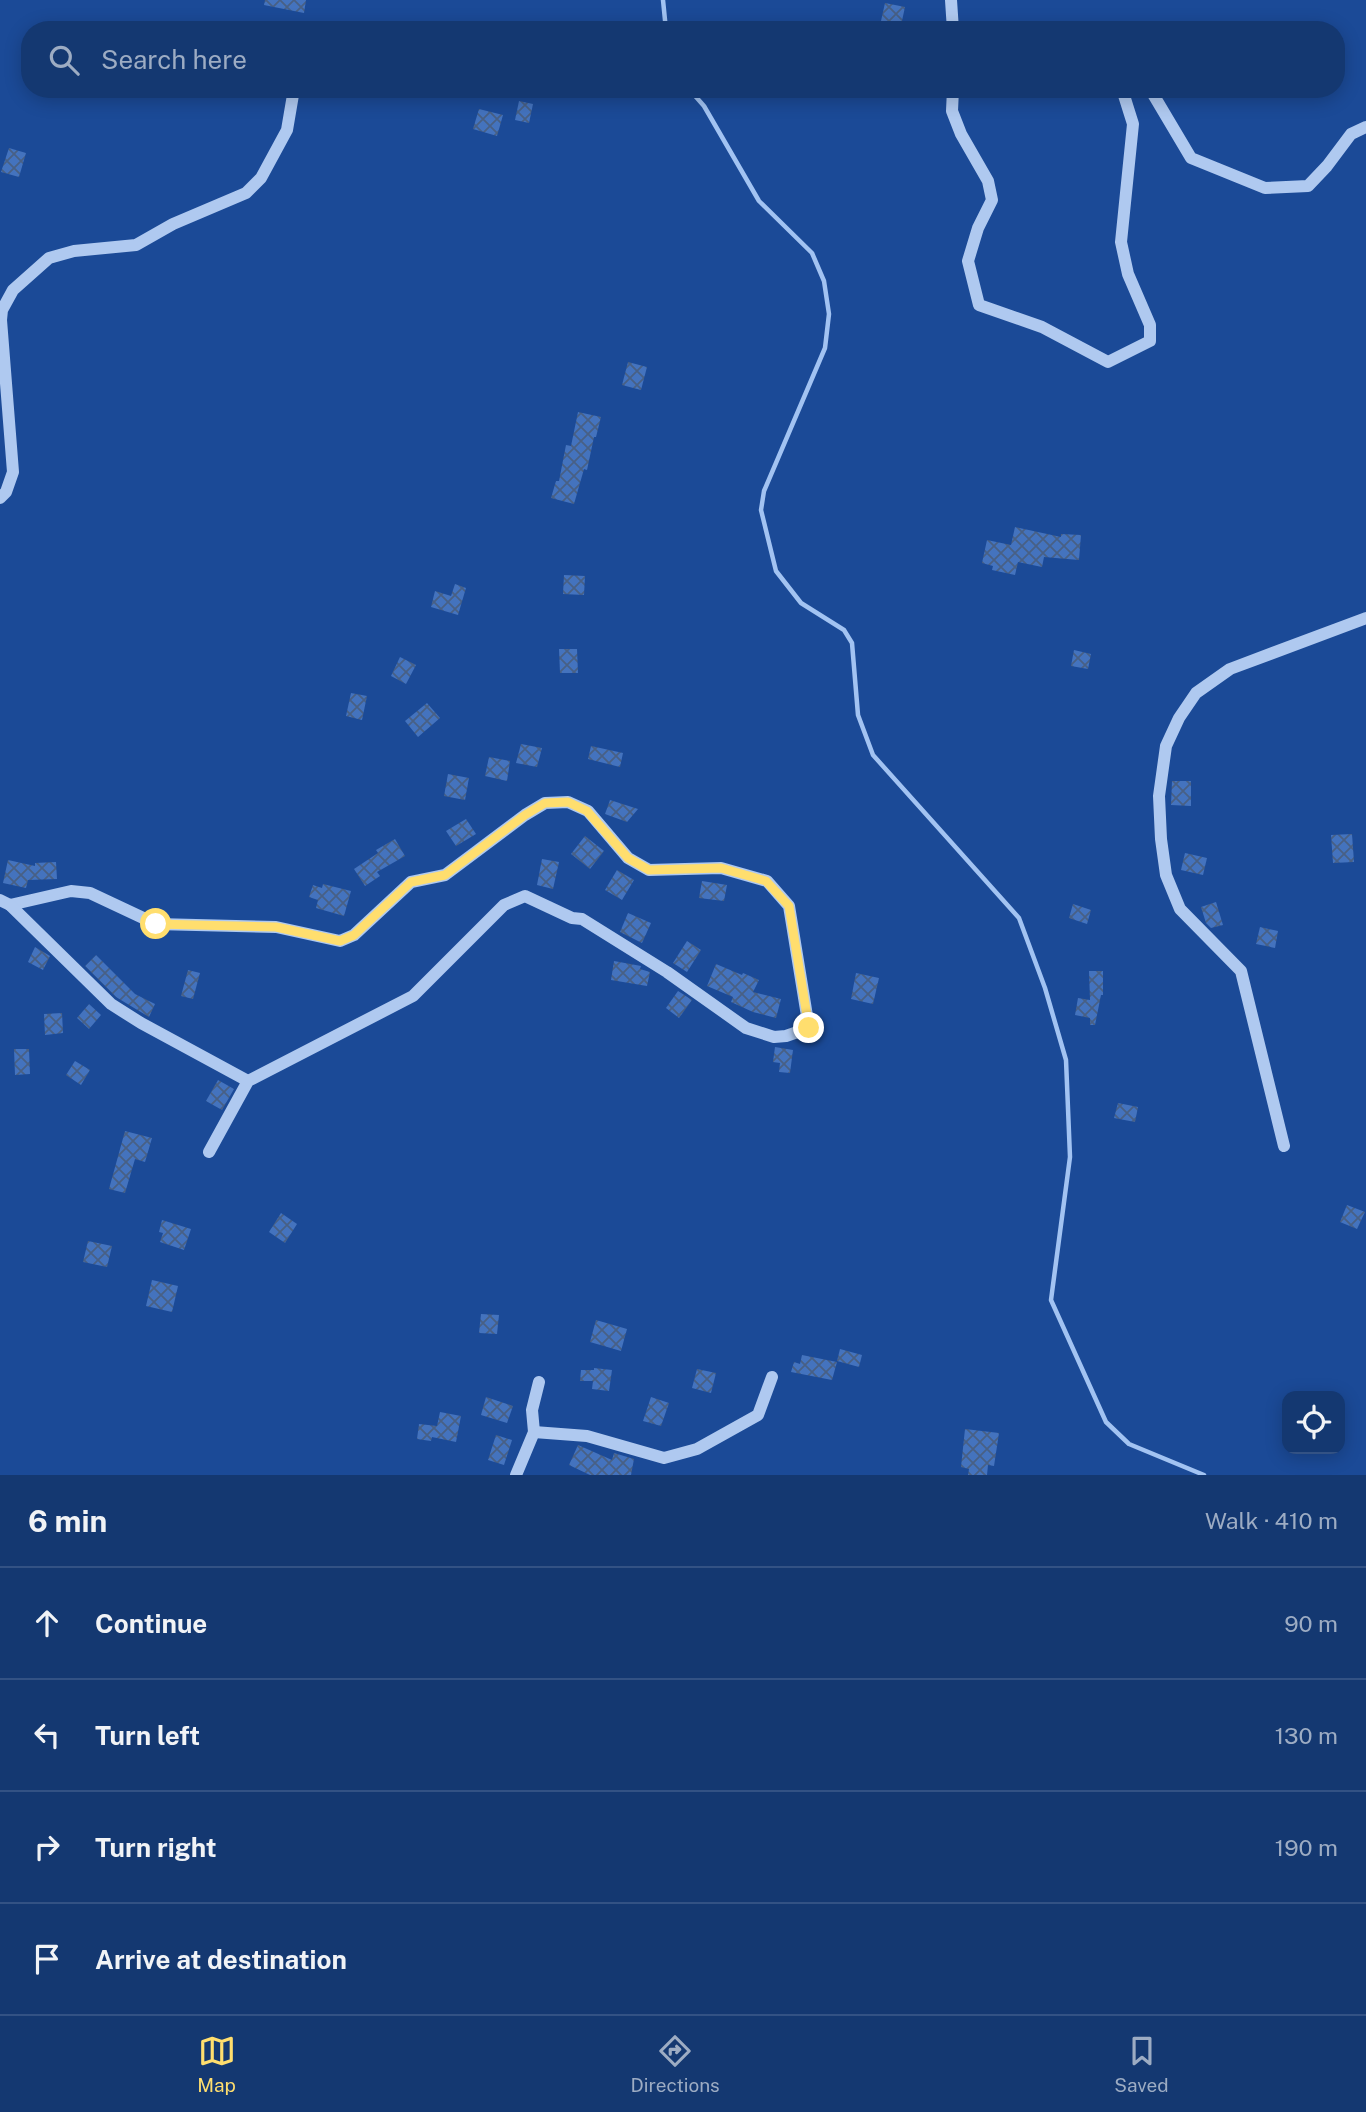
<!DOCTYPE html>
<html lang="en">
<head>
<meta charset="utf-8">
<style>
  body { margin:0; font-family:"Public Sans",sans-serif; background:#1d3f76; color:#f1f3f6 }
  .controls { position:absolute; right:21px; bottom:21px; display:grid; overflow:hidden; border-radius:14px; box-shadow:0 4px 18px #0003 }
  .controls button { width:63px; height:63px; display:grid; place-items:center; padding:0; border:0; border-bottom:2px solid #335284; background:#143871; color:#f1f3f6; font:35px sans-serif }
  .stop { position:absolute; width:21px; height:21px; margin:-16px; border:5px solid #ffde6e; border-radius:50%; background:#fff }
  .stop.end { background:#ffde6e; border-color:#fff; box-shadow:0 2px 7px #0008 }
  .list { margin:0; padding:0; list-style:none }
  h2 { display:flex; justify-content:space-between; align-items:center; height:91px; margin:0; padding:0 28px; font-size:30px }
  h2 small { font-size:23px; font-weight:400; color:#9dacc3 }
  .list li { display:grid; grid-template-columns:46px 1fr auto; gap:21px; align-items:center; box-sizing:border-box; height:112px; padding:0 28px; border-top:2px solid #335284 }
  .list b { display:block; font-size:26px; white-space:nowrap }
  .list em { font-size:23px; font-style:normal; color:#9dacc3 }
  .icon { flex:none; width:38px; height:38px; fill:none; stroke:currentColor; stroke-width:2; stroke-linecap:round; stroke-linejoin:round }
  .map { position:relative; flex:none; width:1366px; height:1475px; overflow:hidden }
  .search { position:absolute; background:#143871; box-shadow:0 4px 18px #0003; left:21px; right:21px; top:21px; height:77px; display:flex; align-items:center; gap:18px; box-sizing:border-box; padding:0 24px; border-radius:28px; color:#9dacc3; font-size:26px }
  .sheet { height:539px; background:#143871 }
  nav { display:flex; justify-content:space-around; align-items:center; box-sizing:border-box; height:98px; border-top:2px solid #335284; background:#143871; font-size:19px; color:#9dacc3 }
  nav a { display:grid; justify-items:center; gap:4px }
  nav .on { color:#ffde6e }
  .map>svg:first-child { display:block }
</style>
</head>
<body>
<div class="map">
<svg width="1366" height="1475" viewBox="0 0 1366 1475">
  <defs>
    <pattern id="building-cross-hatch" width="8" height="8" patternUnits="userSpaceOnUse" patternTransform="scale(1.75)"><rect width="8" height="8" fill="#4473be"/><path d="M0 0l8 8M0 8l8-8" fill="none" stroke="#486085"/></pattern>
  </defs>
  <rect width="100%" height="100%" fill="#1b4a97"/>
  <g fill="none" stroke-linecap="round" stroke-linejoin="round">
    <g stroke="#a2c3f2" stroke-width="4.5">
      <polyline points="663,0 666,30"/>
      <polyline points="689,89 704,106 759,201 812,253 824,281 829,314 825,348 764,491 761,510 776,571 801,603 844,630 852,643 858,715 873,755 1019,918 1045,988 1066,1060 1070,1157 1051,1300 1106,1422 1129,1444 1204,1475"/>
    </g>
  </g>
  <g fill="url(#building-cross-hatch)">
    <polygon points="265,0 306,0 304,13 264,5"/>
    <polygon points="885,3 905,7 900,30 879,30"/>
    <polygon points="519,101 533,104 529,123 515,120"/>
    <polygon points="479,109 503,115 497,136 473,129"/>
    <polygon points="9,148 26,153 19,177 1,172"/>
    <polygon points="628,362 647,367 641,390 622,385"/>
    <polygon points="578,412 601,417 596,437 594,437 587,470 584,469 574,504 551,498 556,481 559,481 566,445 571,446"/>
    <polygon points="1015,527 1061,537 1061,534 1081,535 1079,560 1044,557 1042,567 1018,562 1015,575 992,570 993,566 982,563 987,540 1011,545"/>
    <polygon points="564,575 585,576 584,595 563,594"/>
    <polygon points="455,584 466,588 458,615 431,607 435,591 451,596"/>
    <polygon points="559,649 577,649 578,673 560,673"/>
    <polygon points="1074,650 1091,654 1088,669 1071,666"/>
    <polygon points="400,657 416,665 406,684 391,676"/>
    <polygon points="351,693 367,696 362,720 346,716"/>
    <polygon points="427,703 440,718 418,737 405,721"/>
    <polygon points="521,744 542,748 537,767 516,763"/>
    <polygon points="591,746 623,753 620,767 588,759"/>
    <polygon points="489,757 510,761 507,781 485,776"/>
    <polygon points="448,774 469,778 465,800 444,796"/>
    <polygon points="1172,781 1191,781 1191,806 1171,805"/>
    <polygon points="610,800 638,809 627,822 605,814"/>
    <polygon points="466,819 476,834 456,846 446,831"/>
    <polygon points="1352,834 1354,862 1333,863 1331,835"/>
    <polygon points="585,836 604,851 590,869 571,854"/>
    <polygon points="395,839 405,856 377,872 380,876 365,886 354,869 378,853 376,850"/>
    <polygon points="1185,853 1207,858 1203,875 1181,870"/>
    <polygon points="542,859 559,862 553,889 537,885"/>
    <polygon points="8,860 35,866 35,863 56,862 57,879 28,880 26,888 3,883"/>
    <polygon points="617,870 634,880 622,900 605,890"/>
    <polygon points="702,881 727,885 724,901 699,898"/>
    <polygon points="323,884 351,891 344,916 316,908 318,900 309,897 313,885 322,888"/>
    <polygon points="1216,902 1223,925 1211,928 1206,923 1201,907"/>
    <polygon points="1073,904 1091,910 1087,924 1069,918"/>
    <polygon points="628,913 651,923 642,943 620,932"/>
    <polygon points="1260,927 1278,931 1275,948 1256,944"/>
    <polygon points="687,941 701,950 687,972 673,963"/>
    <polygon points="35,947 50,956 43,970 28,962"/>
    <polygon points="96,955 135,994 155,1004 149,1017 116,997 85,966"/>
    <polygon points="614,961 641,966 640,969 650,972 647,986 611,980"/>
    <polygon points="716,964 742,975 743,973 759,980 753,992 781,999 776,1018 753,1012 731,1002 733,997 707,986"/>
    <polygon points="188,970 200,973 193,999 181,996"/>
    <polygon points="1089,971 1103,971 1103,995 1101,995 1095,1025 1090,1025 1090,1018 1075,1015 1078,998 1090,1000"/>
    <polygon points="856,973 879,978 873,1004 851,999"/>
    <polygon points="678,991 692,1000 679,1018 666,1008"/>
    <polygon points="89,1004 101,1015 89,1029 77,1018"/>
    <polygon points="62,1013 63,1033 45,1035 44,1014"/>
    <polygon points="775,1047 793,1050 790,1073 779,1072 780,1063 773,1062"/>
    <polygon points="14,1049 29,1049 30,1074 15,1075"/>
    <polygon points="75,1061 90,1070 81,1085 66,1075"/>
    <polygon points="218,1080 234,1089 222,1110 206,1101"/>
    <polygon points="1118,1103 1138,1107 1135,1122 1114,1118"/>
    <polygon points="125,1131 152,1138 145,1162 135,1159 125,1193 109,1189"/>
    <polygon points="1347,1205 1365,1212 1357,1229 1340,1222"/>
    <polygon points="281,1213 297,1224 285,1243 269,1232"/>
    <polygon points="162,1220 191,1229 184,1250 160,1242 163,1233 159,1232"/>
    <polygon points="88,1241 112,1246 107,1267 83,1262"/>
    <polygon points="152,1280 178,1286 172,1312 146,1306"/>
    <polygon points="481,1314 499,1315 497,1334 479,1333"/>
    <polygon points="596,1320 627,1329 621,1351 590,1342"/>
    <polygon points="840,1349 862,1355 859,1367 837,1361"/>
    <polygon points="802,1355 837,1362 832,1380 791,1372 794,1362 800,1364"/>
    <polygon points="594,1368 612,1370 609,1391 592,1389 593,1381 580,1381 581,1370 594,1370"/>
    <polygon points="697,1369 716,1373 711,1393 692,1388"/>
    <polygon points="486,1397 513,1406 507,1423 481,1415"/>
    <polygon points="651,1397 669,1403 661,1426 643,1421"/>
    <polygon points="440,1412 461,1416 456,1442 432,1437 431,1441 417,1439 419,1424 437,1426"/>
    <polygon points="965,1429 999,1433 994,1466 988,1465 987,1475 968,1475 969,1469 961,1467"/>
    <polygon points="496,1435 512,1440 504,1465 488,1460"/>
    <polygon points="578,1445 612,1460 614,1453 634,1459 631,1475 590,1475 569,1465"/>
  </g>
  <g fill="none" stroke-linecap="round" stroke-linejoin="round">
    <g stroke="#afc9f0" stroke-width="12">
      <polyline points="951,0 953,30"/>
      <polyline points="320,30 322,28"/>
      <polyline points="953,89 952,111 961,134 988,181 992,200 978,228 968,261 979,305 1042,327 1108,362 1150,341 1150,325 1128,274 1121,242 1133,124 1122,89"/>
      <polyline points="1150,89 1191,158 1265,188 1308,186 1327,166 1351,134 1366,127"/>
      <polyline points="0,498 6,492 13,472 1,320 2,310 13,290 49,258 74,251 136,245 173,224 246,193 261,178 287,130 294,89"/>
      <polyline points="0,900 10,905 71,891 90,893 156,924 276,927 340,941 354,935 411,882 445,875 525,815 545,803 568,802 588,811 628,858 649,870 721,868 767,881 789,906 809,1028 786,1036 774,1037 746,1028 667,972 582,919 572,918 525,896 504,905 413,996 248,1081 209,1152"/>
      <polyline points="10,905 111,1004 141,1023 248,1081"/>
      <polyline points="1284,1146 1241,971 1180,909 1166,875 1161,839 1159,796 1166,746 1179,718 1196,693 1230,669 1366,618"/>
      <polyline points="534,1432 587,1436 664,1458 697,1449 758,1415 772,1377"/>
      <polyline points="516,1475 534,1432 532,1410 539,1382"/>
    </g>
  </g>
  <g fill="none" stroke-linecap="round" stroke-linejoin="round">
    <polyline stroke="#ffde6e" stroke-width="9" points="156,924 276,927 340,941 354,935 411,882 445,875 525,815 545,803 568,802 587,811 628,858 649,870 721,868 766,881 789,906 809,1028"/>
  </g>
</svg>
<div class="controls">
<button><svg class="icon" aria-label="locate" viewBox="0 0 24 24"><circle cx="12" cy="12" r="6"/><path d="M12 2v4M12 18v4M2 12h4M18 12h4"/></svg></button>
</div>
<div class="stop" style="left:156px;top:924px"></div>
<div class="stop end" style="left:809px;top:1028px"></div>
<div class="search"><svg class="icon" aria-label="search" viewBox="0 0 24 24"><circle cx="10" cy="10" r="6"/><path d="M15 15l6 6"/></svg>Search here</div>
</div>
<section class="sheet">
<h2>6 min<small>Walk · 410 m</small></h2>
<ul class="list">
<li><svg class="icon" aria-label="ahead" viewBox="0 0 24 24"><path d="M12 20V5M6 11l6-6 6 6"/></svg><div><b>Continue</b></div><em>90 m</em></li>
<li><svg class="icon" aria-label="left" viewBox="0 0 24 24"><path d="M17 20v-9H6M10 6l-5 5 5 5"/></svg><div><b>Turn left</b></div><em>130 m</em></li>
<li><svg class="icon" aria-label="right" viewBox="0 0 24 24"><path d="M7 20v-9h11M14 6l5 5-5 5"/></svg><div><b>Turn right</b></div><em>190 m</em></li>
<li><svg class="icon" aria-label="arrive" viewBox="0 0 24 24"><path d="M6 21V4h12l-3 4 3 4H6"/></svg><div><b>Arrive at destination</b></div></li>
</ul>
</section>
<nav>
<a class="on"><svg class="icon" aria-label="map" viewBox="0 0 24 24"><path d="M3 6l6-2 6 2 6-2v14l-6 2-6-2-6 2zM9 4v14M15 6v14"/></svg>Map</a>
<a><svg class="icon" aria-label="directions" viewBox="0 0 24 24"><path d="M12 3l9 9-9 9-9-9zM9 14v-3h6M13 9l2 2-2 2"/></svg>Directions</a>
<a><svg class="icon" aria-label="saved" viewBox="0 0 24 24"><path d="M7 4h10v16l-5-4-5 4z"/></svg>Saved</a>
</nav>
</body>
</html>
